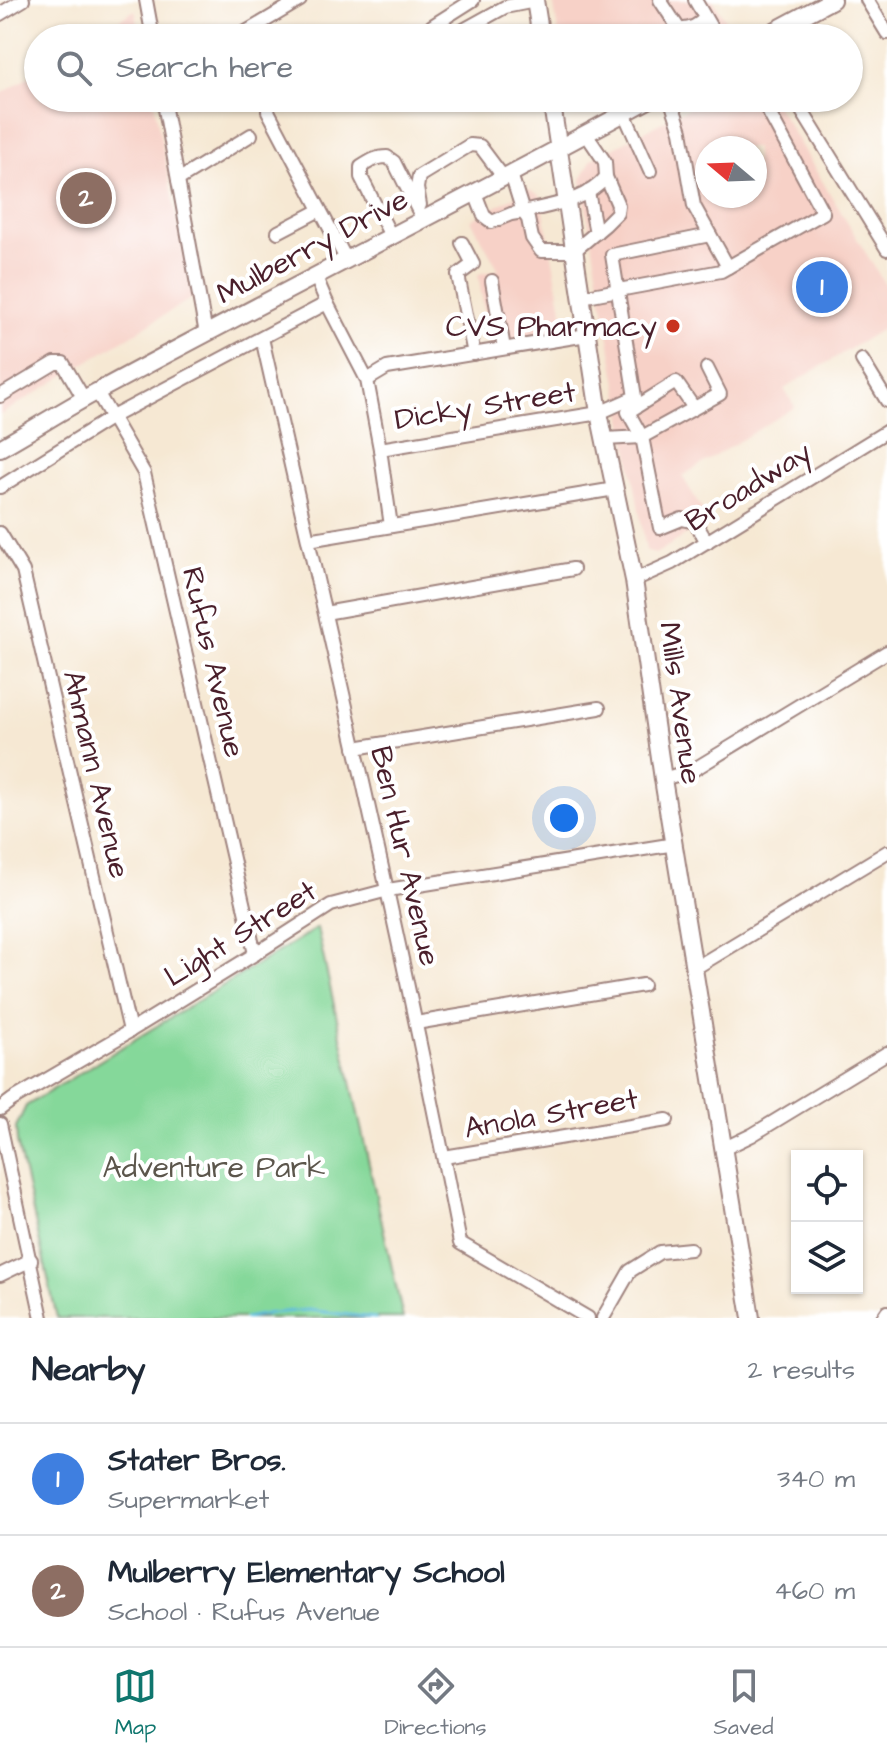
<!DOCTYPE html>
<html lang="en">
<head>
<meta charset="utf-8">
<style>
  body { margin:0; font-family:"Architects Daughter",sans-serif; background:#f2f2f3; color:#1f2937 }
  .controls { position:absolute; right:24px; bottom:24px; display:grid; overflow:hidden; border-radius:0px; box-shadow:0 2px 6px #0004 }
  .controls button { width:72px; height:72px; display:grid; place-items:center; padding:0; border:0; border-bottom:2px solid #e0e1e3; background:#fff; color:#1f2937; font:40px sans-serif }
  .compass { position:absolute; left:695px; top:136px; width:72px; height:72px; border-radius:50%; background:#fff; box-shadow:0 2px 6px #0004; rotate:289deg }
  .you { position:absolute; left:564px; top:818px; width:28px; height:28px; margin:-20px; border:6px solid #fff; border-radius:50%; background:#1a73e8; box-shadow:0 0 0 12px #1a73e833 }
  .badge { display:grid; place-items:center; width:52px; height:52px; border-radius:50%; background:#0f766e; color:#fff; font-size:26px; font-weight:700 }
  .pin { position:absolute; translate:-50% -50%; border:4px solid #fff; box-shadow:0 2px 8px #0006 }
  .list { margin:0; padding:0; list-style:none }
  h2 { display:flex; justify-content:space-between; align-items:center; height:104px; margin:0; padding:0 32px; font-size:34px }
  h2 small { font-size:26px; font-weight:400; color:#747a83 }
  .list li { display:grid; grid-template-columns:52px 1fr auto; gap:24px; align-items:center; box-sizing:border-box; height:112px; padding:0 32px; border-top:2px solid #e0e1e3 }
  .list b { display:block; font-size:30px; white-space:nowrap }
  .list p { margin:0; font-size:26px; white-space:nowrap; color:#747a83 }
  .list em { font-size:26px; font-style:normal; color:#747a83 }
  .icon { flex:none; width:44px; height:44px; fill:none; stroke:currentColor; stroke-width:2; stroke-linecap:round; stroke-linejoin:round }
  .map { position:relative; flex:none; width:887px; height:1318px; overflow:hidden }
  .search { position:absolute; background:#fff; box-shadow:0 2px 6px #0004; left:24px; right:24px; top:24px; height:88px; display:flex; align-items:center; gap:20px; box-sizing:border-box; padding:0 28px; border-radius:44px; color:#747a83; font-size:30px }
  .sheet { height:328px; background:#fff }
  nav { display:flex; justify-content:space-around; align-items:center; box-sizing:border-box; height:112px; border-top:2px solid #e0e1e3; background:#fff; font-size:22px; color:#747a83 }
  nav a { display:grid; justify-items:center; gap:4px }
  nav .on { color:#0f766e }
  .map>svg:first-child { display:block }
</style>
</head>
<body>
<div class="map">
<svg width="887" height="1318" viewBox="0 0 887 1318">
  <rect width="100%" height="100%" fill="#fff"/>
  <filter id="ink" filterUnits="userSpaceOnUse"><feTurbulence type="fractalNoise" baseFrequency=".0125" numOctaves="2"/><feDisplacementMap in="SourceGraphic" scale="16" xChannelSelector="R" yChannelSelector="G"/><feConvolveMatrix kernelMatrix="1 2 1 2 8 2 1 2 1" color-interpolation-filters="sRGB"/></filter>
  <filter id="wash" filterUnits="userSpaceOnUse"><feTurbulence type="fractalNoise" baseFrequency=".006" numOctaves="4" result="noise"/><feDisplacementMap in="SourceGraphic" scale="32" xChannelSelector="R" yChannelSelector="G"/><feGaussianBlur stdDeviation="1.8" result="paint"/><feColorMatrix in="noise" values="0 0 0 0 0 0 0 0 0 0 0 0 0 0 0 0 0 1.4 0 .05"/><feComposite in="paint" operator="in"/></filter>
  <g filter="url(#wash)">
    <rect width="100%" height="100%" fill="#f6e8d3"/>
    <g fill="#f7d1c7" fill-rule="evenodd">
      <polygon points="553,0 713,0 729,26 705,38 559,38"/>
      <polygon points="135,10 141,38 90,38"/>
      <polygon points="38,71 38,98 153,98 192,298 0,415 0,95"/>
      <path d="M 708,98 L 772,98 L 887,288 L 887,326 L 784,389 L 795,407 L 682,476 L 709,521 L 655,554 L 646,550 L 581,179 L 592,159 ZM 707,148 L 755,148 L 755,196 L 707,196 Z"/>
      <polygon points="529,189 541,196 566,331 490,346 478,274 499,270 471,220"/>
    </g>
    <polygon fill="#85d89a" stroke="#687c62" stroke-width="2" points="317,928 403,1318 57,1318 17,1142 16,1127 26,1106"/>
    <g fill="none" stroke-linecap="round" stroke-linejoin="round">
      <polyline stroke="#60bcde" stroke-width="3" points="245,1318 271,1313 308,1310 375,1318"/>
    </g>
  </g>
  <g filter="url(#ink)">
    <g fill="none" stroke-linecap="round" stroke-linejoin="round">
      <defs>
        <g id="minor">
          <polyline points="146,0 153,38"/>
          <path d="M 660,0 L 679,29 C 690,30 698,26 705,18"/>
          <polyline points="695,0 717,38"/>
          <polyline points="867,0 887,33"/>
          <polyline points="0,14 23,0"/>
          <polyline points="236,38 300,0"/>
          <polyline points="433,38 430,32 432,26 473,0"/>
          <polyline points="449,38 505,7 535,1"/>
          <polyline points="163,98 206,334"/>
          <polyline points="670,98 681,131 694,206 728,267"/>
          <polyline points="794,98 887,249"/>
          <polyline points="268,111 346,259"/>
          <polyline points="624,113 650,171"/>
          <path d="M 511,174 L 523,212 C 551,205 587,201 606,177 L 605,162 L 586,134"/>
          <polyline points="178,180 251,135"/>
          <polyline points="588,192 596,233"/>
          <polyline points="475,193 484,216 492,222 511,214 523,212 528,219 532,238 541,251 574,251 605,225 617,213 618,205 606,177"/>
          <polyline points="420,205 417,188 419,176 470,145 480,146 504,178"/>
          <polyline points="278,232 320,210"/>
          <path d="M 391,236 L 361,177 L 361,167 C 370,161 376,157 387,157 L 394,162 L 423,220"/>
          <polyline points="462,243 473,264 458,275 474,354"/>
          <polyline points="315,275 327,303 367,380 380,449 391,526"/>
          <polyline points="492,281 504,348"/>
          <polyline points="581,297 721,271 823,213 761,98"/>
          <path d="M 262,338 C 330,639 402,940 460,1243 L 588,1318"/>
          <polyline points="862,360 887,401"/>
          <polyline points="367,380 387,368 587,335"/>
          <polyline points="97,392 144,473 255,954"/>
          <polyline points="0,396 55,363 63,363 84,399"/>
          <polyline points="694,408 676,382 628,412 642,437 660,528 682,519 695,522 707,542"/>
          <polyline points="605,439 642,437 720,394 707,368"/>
          <polyline points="380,449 599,413 635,397 612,255 710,235"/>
          <polyline points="0,487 112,417 327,303"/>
          <polyline points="0,533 23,571 130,1031"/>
          <polyline points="308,540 615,489"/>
          <polyline points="634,580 672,563 887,431"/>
          <polyline points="325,613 573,569"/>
          <polyline points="355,748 599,708"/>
          <polyline points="663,779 693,770 887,652"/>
          <polyline points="695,968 887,852"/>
          <polyline points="416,1023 643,985"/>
          <polyline points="0,1109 12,1100 130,1031 255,954 331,905 388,890 675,844"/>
          <polyline points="0,1124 42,1318"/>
          <polyline points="723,1149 752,1135 887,1053"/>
          <polyline points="444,1157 667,1120"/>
          <polyline points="0,1275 31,1260"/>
          <polyline points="603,1318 630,1271 660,1252 690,1249"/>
          <polyline points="883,1318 887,1312"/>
        </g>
        <g id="major">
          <polyline points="535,0 541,38"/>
          <polyline points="761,38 832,0"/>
          <polyline points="551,98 599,413 634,580 663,779 751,1318"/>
          <path d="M 0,448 C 34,429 66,408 100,390 C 283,291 469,198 652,98"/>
        </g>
      </defs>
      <use href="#minor" stroke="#a0847f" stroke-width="16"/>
      <use href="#major" stroke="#a0847f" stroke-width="20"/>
      <use href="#minor" stroke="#fff" stroke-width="12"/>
      <use href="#major" stroke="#fff" stroke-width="16"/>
    </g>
  </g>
  <circle fill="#c8321e" stroke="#fff" stroke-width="3" cx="673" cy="326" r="8"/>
  <g text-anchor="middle" stroke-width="8" stroke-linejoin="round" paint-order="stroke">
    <g font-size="30" fill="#4a1f2b" stroke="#fff">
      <text transform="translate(312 246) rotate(-28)" y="10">Mulberry Drive</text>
      <text transform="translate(485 405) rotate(-9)" y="10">Dicky Street</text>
      <text transform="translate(748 486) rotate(-32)" y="10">Broadway</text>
      <text transform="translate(214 662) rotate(77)" y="10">Rufus Avenue</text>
      <text transform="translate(681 703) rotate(82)" y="10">Mills Avenue</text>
      <text transform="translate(97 774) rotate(77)" y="10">Ahmann Avenue</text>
      <text transform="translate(406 856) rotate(77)" y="10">Ben Hur Avenue</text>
      <text transform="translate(240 933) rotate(-32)" y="10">Light Street</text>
      <text transform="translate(551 1113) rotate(-10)" y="10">Anola Street</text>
    </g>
    <g font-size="30" fill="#4a1f2b" stroke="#fff" text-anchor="end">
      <text x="657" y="336">CVS Pharmacy</text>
    </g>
    <g font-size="30" fill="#5c564c" stroke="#fff">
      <text x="214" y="1177">Adventure Park</text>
    </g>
  </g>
</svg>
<div class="controls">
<button><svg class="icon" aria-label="locate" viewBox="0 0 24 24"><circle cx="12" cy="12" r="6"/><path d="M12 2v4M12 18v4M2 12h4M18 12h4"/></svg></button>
<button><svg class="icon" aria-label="layers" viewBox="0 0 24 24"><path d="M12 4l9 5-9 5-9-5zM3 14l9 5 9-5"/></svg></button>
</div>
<svg class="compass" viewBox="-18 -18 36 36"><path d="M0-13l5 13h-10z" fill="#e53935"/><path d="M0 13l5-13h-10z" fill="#747a83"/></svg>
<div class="you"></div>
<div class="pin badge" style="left:822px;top:287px;background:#3f7fe0">1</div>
<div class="pin badge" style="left:86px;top:198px;background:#8d6e63">2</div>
<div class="search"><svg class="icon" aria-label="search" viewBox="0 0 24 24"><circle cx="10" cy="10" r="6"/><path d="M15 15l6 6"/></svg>Search here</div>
</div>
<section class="sheet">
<h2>Nearby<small>2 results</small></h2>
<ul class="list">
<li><span class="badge" style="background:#3f7fe0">1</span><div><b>Stater Bros.</b><p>Supermarket</p></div><em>340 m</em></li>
<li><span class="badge" style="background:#8d6e63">2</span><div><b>Mulberry Elementary School</b><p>School · Rufus Avenue</p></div><em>460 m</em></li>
</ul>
</section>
<nav>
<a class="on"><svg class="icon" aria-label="map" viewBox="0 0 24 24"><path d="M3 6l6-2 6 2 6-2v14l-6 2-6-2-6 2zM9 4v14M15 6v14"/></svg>Map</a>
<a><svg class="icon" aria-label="directions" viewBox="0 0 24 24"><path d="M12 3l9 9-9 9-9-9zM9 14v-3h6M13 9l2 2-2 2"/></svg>Directions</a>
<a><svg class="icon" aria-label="saved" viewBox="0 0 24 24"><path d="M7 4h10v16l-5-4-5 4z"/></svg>Saved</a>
</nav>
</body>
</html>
